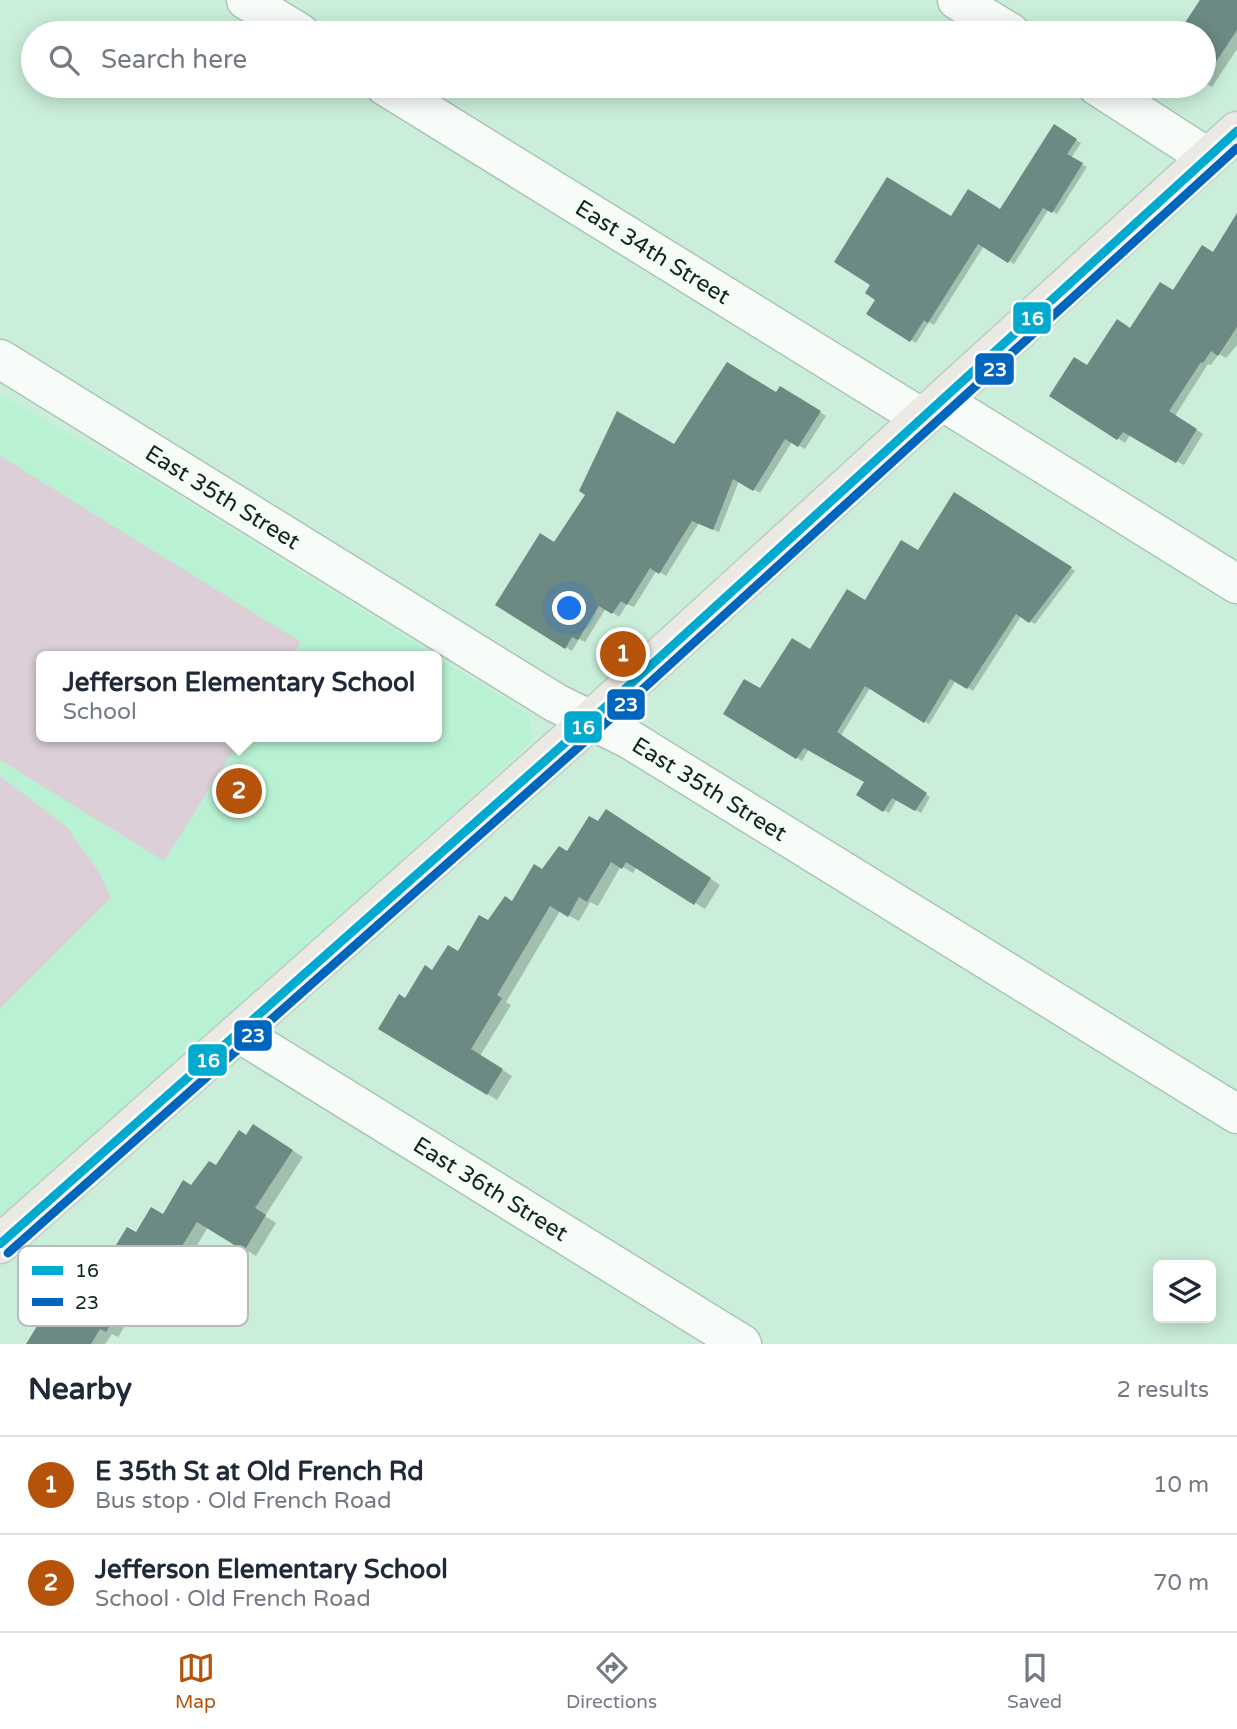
<!DOCTYPE html>
<html lang="en">
<head>
<meta charset="utf-8">
<style>
  body { margin:0; font-family:"Varela Round",sans-serif; background:#f2f2f3; color:#1f2937 }
  .controls { position:absolute; right:21px; bottom:21px; display:grid; overflow:hidden; border-radius:10px; box-shadow:0 4px 18px #0003 }
  .controls button { width:63px; height:63px; display:grid; place-items:center; padding:0; border:0; border-bottom:2px solid #e0e1e3; background:#fff; color:#1f2937; font:35px sans-serif }
  .you { position:absolute; left:570px; top:609px; width:24px; height:24px; margin:-18px; border:5px solid #fff; border-radius:50%; background:#1a73e8; box-shadow:0 0 0 10px #1a73e833 }
  .badge { display:grid; place-items:center; width:46px; height:46px; border-radius:50%; background:#b45309; color:#fff; font-size:23px; font-weight:700 }
  .pin { position:absolute; translate:-50% -50%; border:4px solid #fff; box-shadow:0 2px 7px #0006 }
  .popup { position:absolute; left:36px; top:651px; width:406px; height:91px; box-sizing:border-box; display:grid; place-content:center; border-radius:10px; background:#fff; filter:drop-shadow(0 2px 5px #0005); font-size:23px; white-space:nowrap; color:#747a83 }
  .popup b { font-size:26px; color:#1f2937 }
  .popup::after { content:''; position:absolute; left:50%; top:100%; margin-left:-14px; border:14px solid transparent; border-top-color:#fff }
  .list { margin:0; padding:0; list-style:none }
  h2 { display:flex; justify-content:space-between; align-items:center; height:91px; margin:0; padding:0 28px; font-size:30px }
  h2 small { font-size:23px; font-weight:400; color:#747a83 }
  .list li { display:grid; grid-template-columns:46px 1fr auto; gap:21px; align-items:center; box-sizing:border-box; height:98px; padding:0 28px; border-top:2px solid #e0e1e3 }
  .list b { display:block; font-size:26px; white-space:nowrap }
  .list p { margin:0; font-size:23px; white-space:nowrap; color:#747a83 }
  .list em { font-size:23px; font-style:normal; color:#747a83 }
  .icon { flex:none; width:38px; height:38px; fill:none; stroke:currentColor; stroke-width:2; stroke-linecap:round; stroke-linejoin:round }
  .map { position:relative; flex:none; width:1237px; height:1344px; overflow:hidden }
  .search { position:absolute; background:#fff; box-shadow:0 4px 18px #0003; left:21px; right:21px; top:21px; height:77px; display:flex; align-items:center; gap:18px; box-sizing:border-box; padding:0 24px; border-radius:38px; color:#747a83; font-size:26px }
  .sheet { height:287px; background:#fff }
  nav { display:flex; justify-content:space-around; align-items:center; box-sizing:border-box; height:98px; border-top:2px solid #e0e1e3; background:#fff; font-size:19px; color:#747a83 }
  nav a { display:grid; justify-items:center; gap:4px }
  nav .on { color:#b45309 }
  .map>svg:first-child { display:block }
</style>
</head>
<body>
<div class="map">
<svg width="1237" height="1344" viewBox="0 0 1237 1344">
  <rect width="100%" height="100%" fill="#caeeda"/>
  <polygon fill="#b9f2d3" points="0,395 153,481 436,656 41,656 41,737 437,737 437,657 528,714 532,729 531,742 451,816 0,1223"/>
  <g fill="#dccfd8">
    <polygon points="0,456 301,642 293,656 41,656 41,737 242,737 164,861 0,760"/>
    <polygon points="0,776 67,827 99,872 111,898 0,1009"/>
  </g>
  <g fill="#0003">
    <polygon points="1200,0 1237,0 1237,49 1212,87 1204,82 1204,33 1181,33"/>
    <polygon points="1055,127 1081,143 1071,158 1087,167 1057,214 1049,209 1014,264 984,246 934,325 929,322 916,343 869,313 952,218 1000,211"/>
    <polygon points="1237,216 1237,345 1226,358 1219,354 1211,365 1208,364 1175,416 1203,434 1184,465 1130,435 1125,443 1052,395 1174,292 1213,254"/>
    <polygon points="781,388 826,416 805,449 792,442 760,493 739,481 719,532 699,523 666,576 657,570 634,607 627,604 619,617 606,608 585,642 579,639 572,651 497,605 555,544 674,446 777,394"/>
    <polygon points="955,494 1075,571 1035,624 1021,616 973,691 956,680 929,724 870,688 840,737 930,797 921,813 897,799 889,813 859,795 867,782 809,749 802,761 725,714 810,651 918,553"/>
    <polygon points="616,817 720,885 705,909 637,866 633,873 621,866 598,906 590,902 579,921 560,911 506,1002 511,1005 480,1056 512,1076 497,1100 380,1028 433,972 459,953 542,871 568,854 599,823"/>
    <polygon points="265,1133 303,1157 265,1216 276,1223 256,1256 208,1227 173,1285 157,1275 118,1337 112,1334 105,1344 31,1344 52,1315 164,1217 247,1137"/>
  </g>
  <g fill="#6c8984">
    <polygon points="1200,0 1237,0 1237,30 1204,80 1204,33 1178,33"/>
    <polygon points="1054,124 1077,139 1067,154 1083,163 1052,213 1043,208 1008,263 978,244 928,323 924,320 910,342 866,314 875,300 865,293 870,285 834,262 887,177 951,216 968,189 1000,209"/>
    <polygon points="1237,213 1237,327 1218,356 1211,351 1203,363 1201,362 1169,411 1197,429 1176,463 1123,432 1117,440 1049,396 1074,357 1087,365 1117,319 1130,328 1160,282 1173,290 1202,245 1213,252"/>
    <polygon points="727,362 776,392 780,386 821,411 798,447 785,439 753,491 733,479 713,530 692,521 659,574 650,568 627,605 621,601 612,614 599,606 578,640 572,637 565,649 495,605 540,533 554,542 585,495 579,491 617,411 674,444"/>
    <polygon points="954,492 1072,567 1029,623 1016,614 967,689 950,679 924,723 865,686 837,732 927,793 915,811 892,798 883,812 856,795 864,782 804,748 796,759 723,714 744,679 760,688 792,638 810,649 847,589 865,600 901,540 918,550"/>
    <polygon points="606,809 711,878 694,905 626,862 622,869 611,862 587,902 579,897 568,917 550,906 497,995 502,998 471,1049 503,1069 487,1095 378,1029 399,994 405,998 425,965 432,970 448,945 458,951 479,915 488,920 505,896 512,901 534,864 542,869 559,846 567,851 589,816 598,821"/>
    <polygon points="253,1124 293,1150 255,1208 266,1215 244,1251 197,1222 161,1280 145,1270 106,1332 100,1329 91,1344 26,1344 47,1310 51,1313 74,1279 82,1285 98,1259 105,1263 127,1227 136,1232 151,1207 163,1214 183,1180 191,1185 209,1161 216,1165 239,1130 246,1135"/>
  </g>
  <g fill="none" stroke-linecap="round" stroke-linejoin="round">
    <defs>
      <g id="minor">
        <polyline points="246,0 300,33"/>
        <polyline points="957,0 1011,33"/>
        <path id="s1" d="M 385,86 L 922,418"/>
        <polyline points="1097,86 1207,157"/>
        <path id="s2" d="M 0,359 L 556,703 L 629,739 L 1237,1114"/>
        <polyline points="942,401 1237,584"/>
        <path id="s3" d="M 239,1033 L 742,1344"/>
      </g>
      <polyline id="primary" points="0,1244 591,720 1237,131"/>
    </defs>
    <use href="#minor" stroke="#aac6b6" stroke-width="41"/>
    <use href="#primary" stroke="#bbcec4" stroke-width="41"/>
    <use href="#minor" stroke="#f7fcf9" stroke-width="38"/>
    <use href="#primary" stroke="#eae9e3" stroke-width="38"/>
    <defs>
      <polyline id="bus-1" points="0,1244 591,720 1237,131"/>
      <polyline id="bus-2" points="8,1253 599,729 1237,148"/>
    </defs>
    <use href="#bus-1" stroke="#fff" stroke-width="14"/>
    <use href="#bus-2" stroke="#fff" stroke-width="14"/>
    <use href="#bus-1" stroke="#00a9ce" stroke-width="9"/>
    <use href="#bus-2" stroke="#0065bd" stroke-width="9"/>
  </g>
  <g text-anchor="middle" stroke-width="7" stroke-linejoin="round" paint-order="stroke">
    <g font-size="23" fill="#0d281b" stroke="#fff">
      <text dy="8" stroke="none"><textPath href="#s1" startOffset="315">East 34th Street</textPath></text>
      <text dy="8" stroke="none"><textPath href="#s2" startOffset="262">East 35th Street</textPath></text>
      <text dy="8" stroke="none"><textPath href="#s2" startOffset="830">East 35th Street</textPath></text>
      <text dy="8" stroke="none"><textPath href="#s3" startOffset="296">East 36th Street</textPath></text>
    </g>
  </g>
  <rect x="18" y="1246" width="230" height="80" rx="10" fill="#fff" stroke="#b6bebb" stroke-width="2"/>
  <rect x="32" y="1266" width="31" height="9" fill="#00a9ce"/>
  <rect x="32" y="1298" width="31" height="8" fill="#0065bd"/>
  <g font-size="19" fill="#0d281b">
    <text x="75" y="1277">16</text>
    <text x="75" y="1309">23</text>
  </g>
  <g stroke="#fff" stroke-width="2.5">
    <rect x="1012" y="301" width="40" height="34" rx="7" fill="#00a9ce"/>
    <rect x="974" y="352" width="41" height="34" rx="7" fill="#0065bd"/>
    <rect x="606" y="688" width="40" height="33" rx="7" fill="#0065bd"/>
    <rect x="563" y="710" width="40" height="34" rx="7" fill="#00a9ce"/>
    <rect x="233" y="1019" width="40" height="33" rx="7" fill="#0065bd"/>
    <rect x="187" y="1043" width="41" height="34" rx="7" fill="#00a9ce"/>
  </g>
  <g font-size="19" text-anchor="middle" font-weight="bold" fill="#fff">
    <text x="1032" y="325">16</text>
    <text x="995" y="376">23</text>
    <text x="626" y="711">23</text>
    <text x="583" y="734">16</text>
    <text x="253" y="1042">23</text>
    <text x="208" y="1067">16</text>
  </g>
</svg>
<div class="controls">
<button><svg class="icon" aria-label="layers" viewBox="0 0 24 24"><path d="M12 4l9 5-9 5-9-5zM3 14l9 5 9-5"/></svg></button>
</div>
<div class="you"></div>
<div class="pin badge" style="left:623px;top:654px">1</div>
<div class="pin badge" style="left:239px;top:791px">2</div>
<div class="popup"><b>Jefferson Elementary School</b>School</div>
<div class="search"><svg class="icon" aria-label="search" viewBox="0 0 24 24"><circle cx="10" cy="10" r="6"/><path d="M15 15l6 6"/></svg>Search here</div>
</div>
<section class="sheet">
<h2>Nearby<small>2 results</small></h2>
<ul class="list">
<li><span class="badge">1</span><div><b>E 35th St at Old French Rd</b><p>Bus stop · Old French Road</p></div><em>10 m</em></li>
<li><span class="badge">2</span><div><b>Jefferson Elementary School</b><p>School · Old French Road</p></div><em>70 m</em></li>
</ul>
</section>
<nav>
<a class="on"><svg class="icon" aria-label="map" viewBox="0 0 24 24"><path d="M3 6l6-2 6 2 6-2v14l-6 2-6-2-6 2zM9 4v14M15 6v14"/></svg>Map</a>
<a><svg class="icon" aria-label="directions" viewBox="0 0 24 24"><path d="M12 3l9 9-9 9-9-9zM9 14v-3h6M13 9l2 2-2 2"/></svg>Directions</a>
<a><svg class="icon" aria-label="saved" viewBox="0 0 24 24"><path d="M7 4h10v16l-5-4-5 4z"/></svg>Saved</a>
</nav>
</body>
</html>
